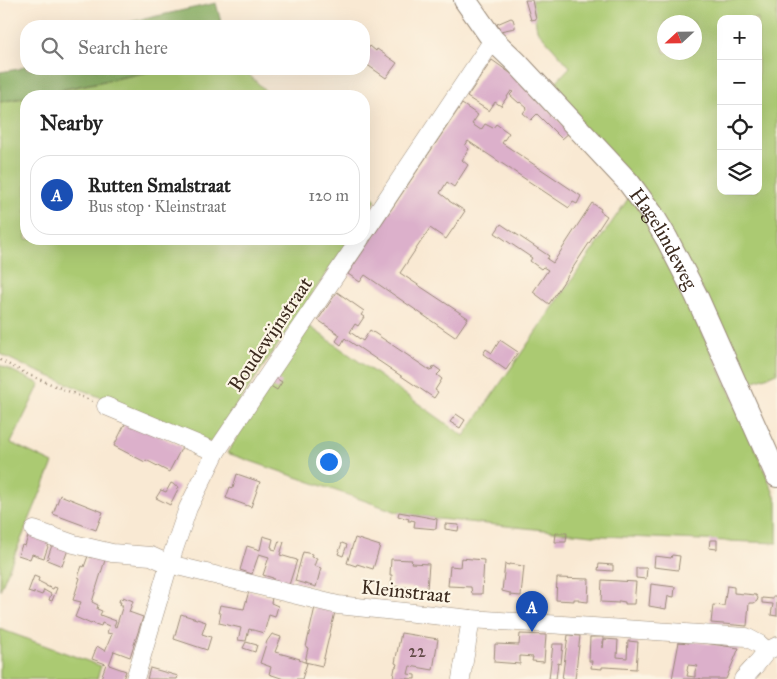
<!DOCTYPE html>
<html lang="en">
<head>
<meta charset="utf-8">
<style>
  body { margin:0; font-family:"IM FELL Great Primer",serif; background:#f6f6f6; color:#222 }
  .controls { position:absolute; right:15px; top:15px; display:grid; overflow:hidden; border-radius:10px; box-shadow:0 5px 20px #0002 }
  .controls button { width:45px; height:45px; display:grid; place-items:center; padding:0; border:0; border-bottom:1px solid #e0e0e0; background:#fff; color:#222; font:25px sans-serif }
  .compass { position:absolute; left:657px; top:15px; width:45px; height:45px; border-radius:50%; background:#fff; box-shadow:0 5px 20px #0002; rotate:248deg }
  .you { position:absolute; left:328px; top:461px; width:18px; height:18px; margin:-12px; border:4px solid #fff; border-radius:50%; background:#1a73e8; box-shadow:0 0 0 8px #1a73e833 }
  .badge { display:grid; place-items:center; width:32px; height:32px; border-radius:50%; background:#0b8043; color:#fff; font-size:16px; font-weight:700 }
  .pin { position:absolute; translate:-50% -41px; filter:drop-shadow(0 1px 2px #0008) }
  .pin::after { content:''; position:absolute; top:26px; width:18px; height:15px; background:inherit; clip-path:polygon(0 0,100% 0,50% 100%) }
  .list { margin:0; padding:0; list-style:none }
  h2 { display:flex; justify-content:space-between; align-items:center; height:65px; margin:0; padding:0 20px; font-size:21px }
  h2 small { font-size:16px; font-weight:400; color:#767676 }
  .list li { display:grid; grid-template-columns:32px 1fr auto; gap:15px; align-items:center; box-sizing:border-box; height:80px; margin:0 10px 10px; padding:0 10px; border:1px solid #e0e0e0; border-radius:20px }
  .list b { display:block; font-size:19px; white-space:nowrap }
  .list p { margin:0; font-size:16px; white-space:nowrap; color:#767676 }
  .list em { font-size:16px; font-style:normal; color:#767676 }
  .icon { flex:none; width:28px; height:28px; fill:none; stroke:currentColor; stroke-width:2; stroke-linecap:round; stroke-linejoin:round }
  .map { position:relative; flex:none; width:777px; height:679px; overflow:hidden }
  .search { position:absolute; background:#fff; box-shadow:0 5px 20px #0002; left:20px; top:20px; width:350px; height:55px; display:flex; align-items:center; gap:12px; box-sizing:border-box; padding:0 18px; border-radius:20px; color:#767676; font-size:19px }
  .panel { position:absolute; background:#fff; box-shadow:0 5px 20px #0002; left:20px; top:90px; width:350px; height:155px; border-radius:20px }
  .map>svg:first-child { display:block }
</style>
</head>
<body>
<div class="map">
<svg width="777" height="679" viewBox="0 0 777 679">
  <rect width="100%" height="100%" fill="#fcf5e5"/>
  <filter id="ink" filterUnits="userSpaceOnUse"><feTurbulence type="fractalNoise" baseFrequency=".02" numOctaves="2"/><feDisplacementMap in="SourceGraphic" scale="10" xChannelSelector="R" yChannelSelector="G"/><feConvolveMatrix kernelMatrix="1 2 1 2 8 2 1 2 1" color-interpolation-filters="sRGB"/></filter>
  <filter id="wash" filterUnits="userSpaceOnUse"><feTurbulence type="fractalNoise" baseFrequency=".0096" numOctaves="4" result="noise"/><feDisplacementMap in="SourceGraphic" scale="20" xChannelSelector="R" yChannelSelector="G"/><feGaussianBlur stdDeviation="1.12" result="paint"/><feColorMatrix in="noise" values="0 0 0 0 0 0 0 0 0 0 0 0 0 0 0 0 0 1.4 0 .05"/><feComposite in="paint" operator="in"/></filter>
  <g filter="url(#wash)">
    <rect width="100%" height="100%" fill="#f9e9d3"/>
    <g fill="#abca72" stroke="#737a48" fill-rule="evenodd">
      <path d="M 532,0 L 777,0 L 777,373 L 744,385 L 703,290 L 551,87 L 570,67 L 537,30 ZM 721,19 L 758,19 L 758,191 L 721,191 ZM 664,22 L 694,22 L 694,52 L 664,52 Z"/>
      <polygon points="163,69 243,69 271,96 33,96"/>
      <polygon points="26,98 26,239 350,239 211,443 27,367 0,354 0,102"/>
      <polygon points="364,188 376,200 364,218"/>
      <polygon points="630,196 660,242 745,424 777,501 777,543 602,536 439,519 400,513 227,453 309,326 464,436"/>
      <polygon points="0,365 40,384 11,443 53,463 0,590"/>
      <polygon points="0,629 101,666 97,679 0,679"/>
    </g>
    <g fill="#88ae64" stroke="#626c41">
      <polygon points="216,3 222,26 109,26 116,25"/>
      <polygon points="26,65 26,69 163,69 0,102 0,72 19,69"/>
    </g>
    <g id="blocks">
      <g fill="#dcb0cb" fill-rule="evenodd">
        <polygon points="525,0 532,0 536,19 531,20"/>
        <polygon points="511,18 513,19 515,26 515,28 500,31 497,24"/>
        <polygon points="370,46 376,51 377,49 397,63 386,78 366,64 367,63 364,60 364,55"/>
        <polygon points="492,60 513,75 570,132 562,139 537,114 531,120 523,113 527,108 520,102 519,103 510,95 513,92 511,91 501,106 495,102 489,111 467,97"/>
        <polygon points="462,104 478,115 472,124 481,130 485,124 493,128 496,124 509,133 502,143 581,196 577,204 573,202 569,208 468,141 465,146 469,149 462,160 468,165 454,187 447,182 440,193 449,200 449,201 465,211 446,239 430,228 400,273 468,318 455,337 365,275 360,282 348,274"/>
        <polygon points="592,203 601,209 600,211 607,216 549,304 533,292 548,270 543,267 541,269 530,261 532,258 495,233 501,224 549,256 547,259 553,263"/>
        <polygon points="337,292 364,311 361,315 364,317 358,326 355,324 350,332 363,341 370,330 431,371 434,366 441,371 437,375 442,379 435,390 438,392 434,398 346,339 345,338 341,345 336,341 340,335 318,320"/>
        <polygon points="500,340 518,352 506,370 483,354 486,349 492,353"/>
        <polygon points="274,377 282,382 277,390 269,385"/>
        <polygon points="456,414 465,420 460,428 450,422"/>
        <polygon points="127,420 182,447 169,472 146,460 145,462 114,446"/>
        <polygon points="237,474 260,482 251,507 226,498 230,487 233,488"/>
        <polygon points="171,483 179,487 170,505 156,498 161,490 166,492"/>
        <polygon points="60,495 103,512 96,530 53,514"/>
        <polygon points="399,512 437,519 436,529 414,527 415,521 411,520 411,521 408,521 409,519 398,516"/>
        <polygon points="445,524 459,525 458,531 445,529"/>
        <polygon points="29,533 50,541 44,558 32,554 30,559 18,555 22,545 25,546"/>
        <polygon points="556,533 567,533 566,542 555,542"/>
        <polygon points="263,536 273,539 271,547 272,547 272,549 276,550 279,541 284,542 280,555 297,560 289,585 273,580 273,578 263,575 269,557 259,554 252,574 240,570 247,546 260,550"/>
        <polygon points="355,538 380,546 373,569 357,564 356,566 347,563"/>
        <polygon points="710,540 717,540 717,549 709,548"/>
        <polygon points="53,542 69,547 62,566 47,560"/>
        <polygon points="342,543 347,545 343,556 338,554"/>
        <polygon points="303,552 312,554 311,557 317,558 314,566 321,568 316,587 295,581"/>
        <polygon points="94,553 106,557 92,602 98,605 97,609 102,611 100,615 116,621 114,626 116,627 123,605 120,605 121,602 119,602 120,598 122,599 123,597 133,601 129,612 143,617 130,657 114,651 109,665 126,671 123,679 105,679 101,678 106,664 92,659 97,646 105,651 112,634 107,633 109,626 102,623 101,626 92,623 91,624 75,617 81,602 73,600 80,578 78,577 82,566 84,567 88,556 92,558"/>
        <polygon points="672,555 680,556 678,570 654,567 655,556 671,558"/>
        <polygon points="461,558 484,560 482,594 472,594 471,587 448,586 450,566 460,567"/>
        <polygon points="391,559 412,560 411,563 429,564 427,589 391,586 392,575 390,575"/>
        <polygon points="505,564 509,565 509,564 524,566 521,596 510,595 510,593 502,591"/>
        <polygon points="599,564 613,565 613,571 598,570"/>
        <polygon points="636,568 647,568 646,579 636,578"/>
        <polygon points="34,576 39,578 38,581 46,585 46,586 53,589 54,587 57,588 52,601 49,600 51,594 44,590 42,595 34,592 34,594 28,592"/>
        <polygon points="557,578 589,579 588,602 579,601 579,599 574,599 574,601 556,600"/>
        <polygon points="602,580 636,582 634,604 625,604 625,602 619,601 619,603 601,602"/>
        <polygon points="651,584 675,587 674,597 668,596 666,609 649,606"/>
        <polygon points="727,586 734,587 734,593 756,595 758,598 757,601 754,603 749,603 747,626 711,623 713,605 724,606"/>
        <polygon points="249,591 272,598 271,603 278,606 275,617 269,615 264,633 249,629 246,641 238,640 241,628 219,623 221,613 218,613 220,605 244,609"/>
        <polygon points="773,596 777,596 777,616 771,615 773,604 762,603 762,598 773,599"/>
        <polygon points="315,607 335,612 322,666 305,662 308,648 306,647"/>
        <polygon points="181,614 206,622 202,634 211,637 207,650 174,639"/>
        <polygon points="401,633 438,639 433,670 410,666 408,674 415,675 415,679 393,678 395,667 396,667 397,664 395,663"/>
        <polygon points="272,634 281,637 275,652 300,659 299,660 307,663 302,679 284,679 269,674 271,667 260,663 267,641"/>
        <polygon points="520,634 546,635 544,662 532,661 533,657 520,656 520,664 494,662 495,644 519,645"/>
        <polygon points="568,635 580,636 575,679 562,679"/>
        <polygon points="590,637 603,637 603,648 604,639 618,640 617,657 627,658 628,641 638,642 636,669 605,667 602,667 602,669 591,668 592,661 589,661"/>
        <path d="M 690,641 L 739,648 L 726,679 L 701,679 L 700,678 L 699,679 L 672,679 L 679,642 L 689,643 ZM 688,665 L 698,666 L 695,671 L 695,677 L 687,676 L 688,672 L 687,671 Z"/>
        <polygon points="246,642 257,645 255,652 243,648"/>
        <polygon points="553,644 563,644 561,664 558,663 556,679 549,679"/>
        <polygon points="150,668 178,676 177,679 147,679"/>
      </g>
    </g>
  </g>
  <g filter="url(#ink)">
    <use href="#blocks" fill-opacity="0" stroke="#9a8a78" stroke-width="1"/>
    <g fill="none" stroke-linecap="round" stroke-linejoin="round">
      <defs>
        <g id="minor">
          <polyline points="364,233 493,40"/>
          <polyline points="106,406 216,452"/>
          <polyline points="34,530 74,544 112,553 151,556 169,564 338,605 471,619 746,637 759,644 767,651"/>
          <polyline points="135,679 169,564 188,508 216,452 360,239"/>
          <polyline points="461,679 471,619"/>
          <polyline points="743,679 754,667 767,651 777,646"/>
        </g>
        <g id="tertiary">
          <path id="s1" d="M 465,0 L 493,40 L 516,62 L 629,183 L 652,214 L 667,239 L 696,295 L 777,476"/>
        </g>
      </defs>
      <use href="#minor" stroke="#9a8a78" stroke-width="19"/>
      <use href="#tertiary" stroke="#9a8a78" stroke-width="24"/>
      <polyline stroke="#9a8a78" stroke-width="2.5" stroke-dasharray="1 4" stroke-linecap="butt" points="0,360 29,375 92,401"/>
      <use href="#minor" stroke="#fff" stroke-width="18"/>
      <use href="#tertiary" stroke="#fff" stroke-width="22"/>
    </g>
  </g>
  <g text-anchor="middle" stroke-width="4.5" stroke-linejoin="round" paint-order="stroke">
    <g font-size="18" fill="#634c49">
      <text x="417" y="657">22</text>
    </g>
    <g font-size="20" fill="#3b2a1e" stroke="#fcf5e5">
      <text dy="7" stroke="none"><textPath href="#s1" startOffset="312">Hagelindeweg</textPath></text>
      <text transform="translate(270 334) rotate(-56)" y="7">Boudewijnstraat</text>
      <text transform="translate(406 591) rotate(6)" y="7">Kleinstraat</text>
    </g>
  </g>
</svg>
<div class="controls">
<button>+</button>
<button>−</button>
<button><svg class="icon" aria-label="locate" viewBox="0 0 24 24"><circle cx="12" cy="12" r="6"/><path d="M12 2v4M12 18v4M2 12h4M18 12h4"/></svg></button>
<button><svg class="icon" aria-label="layers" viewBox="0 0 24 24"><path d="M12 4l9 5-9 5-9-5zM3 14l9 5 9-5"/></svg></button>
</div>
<svg class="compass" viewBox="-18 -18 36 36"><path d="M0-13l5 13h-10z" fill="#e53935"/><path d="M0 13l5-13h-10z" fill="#767676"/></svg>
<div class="you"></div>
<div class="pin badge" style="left:532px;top:632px;background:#1a4fb4">A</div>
<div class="search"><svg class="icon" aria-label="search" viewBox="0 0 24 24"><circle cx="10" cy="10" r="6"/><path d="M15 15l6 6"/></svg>Search here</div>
<section class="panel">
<h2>Nearby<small></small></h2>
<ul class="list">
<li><span class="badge" style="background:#1a4fb4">A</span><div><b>Rutten Smalstraat</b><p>Bus stop · Kleinstraat</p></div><em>120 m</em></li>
</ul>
</section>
</div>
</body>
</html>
